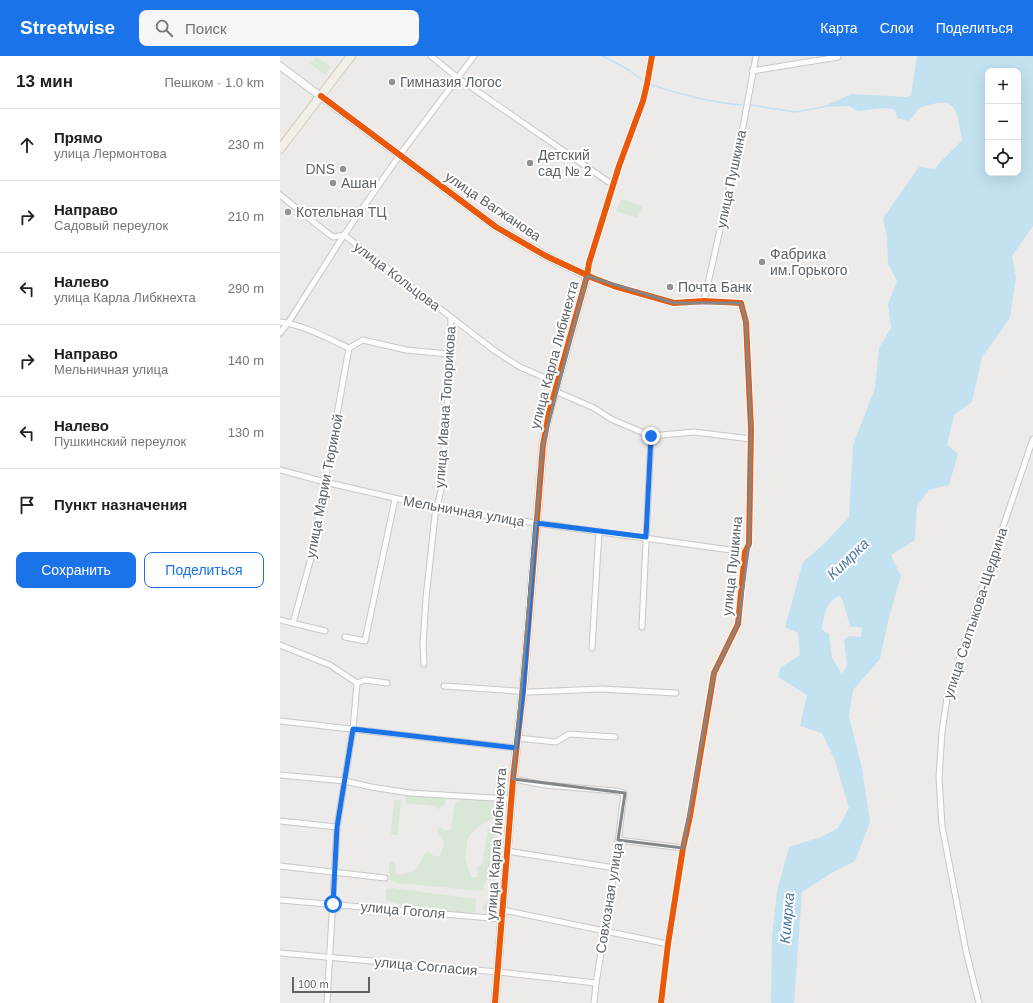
<!DOCTYPE html>
<html lang="ru">
<head>
<meta charset="utf-8">
<style>
  body { margin:0; font-family:Helvetica,sans-serif; background:#f6f6f6; color:#202124 }
  .controls { position:absolute; right:12px; top:12px; display:grid; overflow:hidden; border-radius:8px; box-shadow:0 4px 16px #0002 }
  .controls button { width:36px; height:36px; display:grid; place-items:center; padding:0; border:0; border-bottom:1px solid #e0e0e0; background:#fff; color:#202124; font:20px sans-serif }
  .scale { position:absolute; left:12px; bottom:10px; width:78px; box-sizing:border-box; padding-left:4px; border:2px solid #5e6265; border-top:0; font-size:11px; line-height:14px; white-space:nowrap; color:#5e6265; -webkit-text-stroke:3px #fff; paint-order:stroke }
  .stop { position:absolute; width:12px; height:12px; margin:-9px; border:3px solid #1a73e8; border-radius:50%; background:#fff }
  .stop.end { background:#1a73e8; border-color:#fff; box-shadow:0 1px 4px #0008 }
  .list { margin:0; padding:0; list-style:none }
  h2 { display:flex; justify-content:space-between; align-items:center; height:52px; margin:0; padding:0 16px; font-size:17px }
  h2 small { font-size:13px; font-weight:400; color:#757577 }
  .list li { display:grid; grid-template-columns:26px 1fr auto; gap:12px; align-items:center; box-sizing:border-box; height:72px; padding:0 16px; border-top:1px solid #e0e0e0 }
  .list b { display:block; font-size:15px; white-space:nowrap }
  .list p { margin:0; font-size:13px; white-space:nowrap; color:#757577 }
  .list em { font-size:13px; font-style:normal; color:#757577 }
  .actions { display:flex; gap:8px; padding:12px 16px }
  .actions a { flex:1; padding:9px 0; border:1px solid #1a73e8; border-radius:8px; text-align:center; font-size:14px; color:#1a73e8 }
  .actions .main { background:#1a73e8; color:#fff }
  .icon { flex:none; width:22px; height:22px; fill:none; stroke:currentColor; stroke-width:2; stroke-linecap:round; stroke-linejoin:round }
  .map { position:relative; flex:none; width:753px; height:947px; overflow:hidden }
  header { display:flex; align-items:center; gap:24px; box-sizing:border-box; height:56px; padding:0 20px; background:#1a73e8; color:#fff }
  header strong { font-size:19px }
  nav { display:flex; gap:22px; margin-inline-start:auto; font-size:14px }
  .search { width:280px; height:36px; background:#f6f6f6; display:flex; align-items:center; gap:10px; box-sizing:border-box; padding:0 14px; border-radius:8px; color:#757577; font-size:15px }
  main { display:flex }
  aside { flex:1; background:#fff }
  .map>svg:first-child { display:block }
</style>
</head>
<body>
<header>
<strong>Streetwise</strong>
<div class="search"><svg class="icon" aria-label="search" viewBox="0 0 24 24"><circle cx="10" cy="10" r="6"/><path d="M15 15l6 6"/></svg>Поиск</div>
<nav><a>Карта</a><a>Слои</a><a>Поделиться</a></nav>
</header>
<main>
<aside>
<h2>13 мин<small>Пешком · 1.0 km</small></h2>
<ul class="list">
<li><svg class="icon" aria-label="ahead" viewBox="0 0 24 24"><path d="M12 20V5M6 11l6-6 6 6"/></svg><div><b>Прямо</b><p>улица Лермонтова</p></div><em>230 m</em></li>
<li><svg class="icon" aria-label="right" viewBox="0 0 24 24"><path d="M7 20v-9h11M14 6l5 5-5 5"/></svg><div><b>Направо</b><p>Садовый переулок</p></div><em>210 m</em></li>
<li><svg class="icon" aria-label="left" viewBox="0 0 24 24"><path d="M17 20v-9H6M10 6l-5 5 5 5"/></svg><div><b>Налево</b><p>улица Карла Либкнехта</p></div><em>290 m</em></li>
<li><svg class="icon" aria-label="right" viewBox="0 0 24 24"><path d="M7 20v-9h11M14 6l5 5-5 5"/></svg><div><b>Направо</b><p>Мельничная улица</p></div><em>140 m</em></li>
<li><svg class="icon" aria-label="left" viewBox="0 0 24 24"><path d="M17 20v-9H6M10 6l-5 5 5 5"/></svg><div><b>Налево</b><p>Пушкинский переулок</p></div><em>130 m</em></li>
<li><svg class="icon" aria-label="arrive" viewBox="0 0 24 24"><path d="M6 21V4h12l-3 4 3 4H6"/></svg><div><b>Пункт назначения</b></div></li>
</ul>
<div class="actions"><a class="main">Сохранить</a><a>Поделиться</a></div>
</aside>
<div class="map">
<svg width="753" height="947" viewBox="0 0 753 947">
  <rect width="100%" height="100%" fill="#edebe9"/>
  <g fill="#d9e7d6">
    <polygon points="36,1 51,11 45,19 30,8"/>
    <polygon points="341,143 362,150 358,162 336,155"/>
    <polygon points="126,738 166,741 165,748 159,753 149,749 127,748 125,743"/>
    <path d="M 183,743 L 216,744 L 219,748 L 212,763 L 203,767 L 188,781 L 185,802 L 191,821 L 197,821 L 197,811 L 202,809 L 208,773 L 213,768 L 218,772 L 211,824 L 206,824 L 203,835 L 116,827 L 109,823 L 109,808 L 113,805 L 115,807 L 116,819 C 135,816 137,816 145,797 L 149,796 L 154,800 L 160,800 L 164,788 L 157,773 L 160,771 L 165,774 L 171,773 L 175,748 Z"/>
    <polygon points="114,744 121,744 118,779 113,779 111,778"/>
    <polygon points="113,832 196,843 195,856 189,858 154,852 128,851 106,845 106,833"/>
    <polygon points="207,845 212,849 211,857 207,858 202,851"/>
  </g>
  <path fill="#c2e1f1" fill-rule="evenodd" d="M 637,0 L 753,0 L 753,170 L 732,200 L 736,221 L 730,262 L 702,301 L 692,346 L 674,359 L 667,389 L 678,398 L 669,429 L 649,434 L 637,450 L 635,484 L 611,499 L 621,520 L 608,565 L 600,603 L 573,634 L 569,661 L 582,712 L 590,766 L 575,805 L 555,815 L 522,836 L 514,947 L 491,947 L 492,881 L 497,835 L 509,791 L 541,781 L 558,772 L 569,752 L 555,705 L 542,677 L 520,670 L 527,639 L 498,621 L 500,612 L 520,599 L 518,577 L 505,571 L 523,506 L 546,486 L 569,461 L 573,389 L 595,332 L 599,292 L 611,272 L 608,248 L 617,225 L 608,208 L 607,182 L 603,162 L 639,111 L 655,113 C 663,101 673,95 682,84 C 676,50 677,39 639,52 L 635,58 L 628,65 L 617,62 L 615,54 L 606,52 L 578,55 L 569,50 L 542,51 L 572,38 L 627,41 L 631,39 ZM 708,15 L 738,15 L 738,117 L 708,117 ZM 560,540 L 564,548 L 570,570 L 582,572 L 581,581 L 569,580 L 564,584 L 567,610 L 562,618 L 552,602 L 549,578 L 542,574 C 544,561 545,545 560,540 Z"/>
  <g fill="none" stroke-linecap="round" stroke-linejoin="round">
    <g stroke="#c2e1f1" stroke-width="1.5">
      <polyline points="323,0 349,14 366,27"/>
      <path d="M 369,28 C 399,38 431,47 462,49"/>
      <polyline points="471,49 515,56 544,51"/>
    </g>
    <defs>
      <g id="street">
        <polyline points="151,0 178,22 333,129"/>
        <polyline points="372,0 367,28 363,45 339,110 309,207 307,220 334,230 394,247 424,245 461,247 466,266 471,373 469,488 465,496 458,568 434,617 410,760 403,792 388,888 381,947"/>
        <polyline points="472,15 558,1 558,0"/>
        <polyline points="0,139 50,179 54,181 64,179 215,295 240,311 277,327"/>
        <polyline points="424,245 462,76 476,0"/>
        <path d="M 0,266 C 24,269 47,282 69,292"/>
        <polyline points="0,277 8,267 64,179 119,100 194,0"/>
        <polyline points="69,292 83,284 126,294 169,298"/>
        <polyline points="275,335 314,352 331,363 371,380 414,376 471,383"/>
        <polyline points="0,414 45,426 157,452 256,467 465,496"/>
        <polyline points="0,564 45,575"/>
        <polyline points="13,567 31,502 69,292"/>
        <polyline points="362,571 371,380"/>
        <polyline points="65,581 85,585 115,443"/>
        <polyline points="0,589 50,609 77,627 85,624 107,627"/>
        <polyline points="312,592 319,475"/>
        <polyline points="144,608 143,589 146,542 155,459 161,434 169,321 171,261"/>
        <polyline points="164,630 250,636 321,633 396,637"/>
        <polyline points="0,665 236,692"/>
        <polyline points="237,682 276,686 289,678 335,681"/>
        <polyline points="0,719 65,725 91,731 130,737 231,743"/>
        <polyline points="233,723 265,729 336,735 344,737 335,812 316,927 314,947"/>
        <polyline points="0,765 57,771"/>
        <polyline points="338,784 403,792"/>
        <polyline points="227,795 335,812"/>
        <polyline points="0,810 105,822"/>
        <polyline points="0,844 222,863"/>
        <polyline points="223,854 388,888"/>
        <polyline points="0,897 218,916 316,927"/>
        <polyline points="47,947 57,771 73,673 77,627"/>
        <polyline points="699,947 686,895 662,770 659,722 662,676 667,642 696,550 753,383"/>
      </g>
      <polyline id="secondary" points="0,10 216,171 266,200 307,220 269,357 263,389 243,635 233,723 215,947"/>
      <polyline id="primary" points="0,93 71,0"/>
    </defs>
    <use href="#street" stroke="#c8c8c8" stroke-width="7"/>
    <use href="#secondary" stroke="#c7c8c8" stroke-width="9"/>
    <use href="#primary" stroke="#d2c9ba" stroke-width="10"/>
    <use href="#street" stroke="#fcfcfc" stroke-width="5"/>
    <use href="#secondary" stroke="#fcfcfc" stroke-width="7"/>
    <use href="#primary" stroke="#f2efe9" stroke-width="8"/>
    <defs>
      <g id="cycleway">
        <polyline points="41,40 216,171 266,200 313,222 334,230 394,247 424,245 461,247 466,266 471,373 469,488 465,496 458,568 434,617 410,760 403,792 388,888 381,947"/>
        <polyline points="215,947 233,723 243,635 263,389 269,357 307,220 309,207 339,110 363,45 367,28 372,0"/>
      </g>
    </defs>
    <use href="#cycleway" stroke="#fff" stroke-width="8"/>
    <use href="#cycleway" stroke="#e8590c" stroke-width="6"/>
  </g>
  <g fill="none" stroke-linecap="round" stroke-linejoin="round">
    <polyline stroke="#1a73e8" stroke-width="5" points="53,848 57,771 73,673 236,692 243,635 256,467 366,481 371,380"/>
  </g>
  <path fill="none" stroke="#848688" stroke-width="3" stroke-linejoin="round" d="M 307,220 L 394,247 L 461,247 L 466,266 L 471,373 L 469,488 L 458,568 L 434,617 L 403,792 L 338,784 L 345,737 L 233,723 L 263,389 Z"/>
  <g fill="#909293" stroke="#fff" stroke-width="1.5">
    <circle cx="112" cy="26" r="4"/>
    <circle cx="250" cy="107" r="4"/>
    <circle cx="63" cy="113" r="4"/>
    <circle cx="53" cy="127" r="4"/>
    <circle cx="8" cy="156" r="4"/>
    <circle cx="482" cy="206" r="4"/>
    <circle cx="390" cy="231" r="4"/>
  </g>
  <g text-anchor="middle" stroke-width="4" stroke-linejoin="round" paint-order="stroke">
    <g font-size="14" fill="#5e6265" stroke="#fff" text-anchor="start">
      <text x="120" y="31">Гимназия Логос</text>
      <text x="258" y="104">Детский<tspan x="258" dy="16">сад № 2</tspan></text>
      <text x="55" y="118" text-anchor="end">DNS</text>
      <text x="61" y="132">Ашан</text>
      <text x="16" y="161">Котельная ТЦ</text>
      <text x="490" y="203">Фабрика<tspan x="490" dy="16">им.Горького</tspan></text>
      <text x="398" y="236">Почта Банк</text>
    </g>
    <g font-size="14" fill="#5e6265" stroke="#fff">
      <text transform="translate(451 123) rotate(-78)" y="5">улица Пушкина</text>
      <text transform="translate(213 150) rotate(34)" y="5">улица Вагжанова</text>
      <text transform="translate(117 220) rotate(37)" y="5">улица Кольцова</text>
      <text transform="translate(274 299) rotate(-75)" y="5">улица Карла Либкнехта</text>
      <text transform="translate(165 351) rotate(-86)" y="5">улица Ивана Топорикова</text>
      <text transform="translate(44 430) rotate(-79)" y="5">улица Марии Тюриной</text>
      <text transform="translate(184 455) rotate(10)" y="5">Мельничная улица</text>
      <text transform="translate(452 510) rotate(-84)" y="5">улица Пушкина</text>
      <text transform="translate(695 557) rotate(-72)" y="5">улица Салтыкова-Щедрина</text>
      <text transform="translate(216 788) rotate(-86)" y="5">улица Карла Либкнехта</text>
      <text transform="translate(329 842) rotate(-81)" y="5">Совхозная улица</text>
      <text transform="translate(123 854) rotate(5)" y="5">улица Гоголя</text>
      <text transform="translate(146 910) rotate(5)" y="5">улица Согласия</text>
    </g>
    <g font-size="15" font-style="italic" fill="#4b7a9e" stroke="#fff">
      <text transform="translate(568 503) rotate(-44)" y="5">Кимрка</text>
      <text transform="translate(507 862) rotate(-85)" y="5">Кимрка</text>
    </g>
  </g>
</svg>
<div class="controls">
<button>+</button>
<button>−</button>
<button><svg class="icon" aria-label="locate" viewBox="0 0 24 24"><circle cx="12" cy="12" r="6"/><path d="M12 2v4M12 18v4M2 12h4M18 12h4"/></svg></button>
</div>
<div class="scale">100 m</div>
<div class="stop" style="left:53px;top:848px"></div>
<div class="stop end" style="left:371px;top:380px"></div>
</div>
</main>
</body>
</html>
